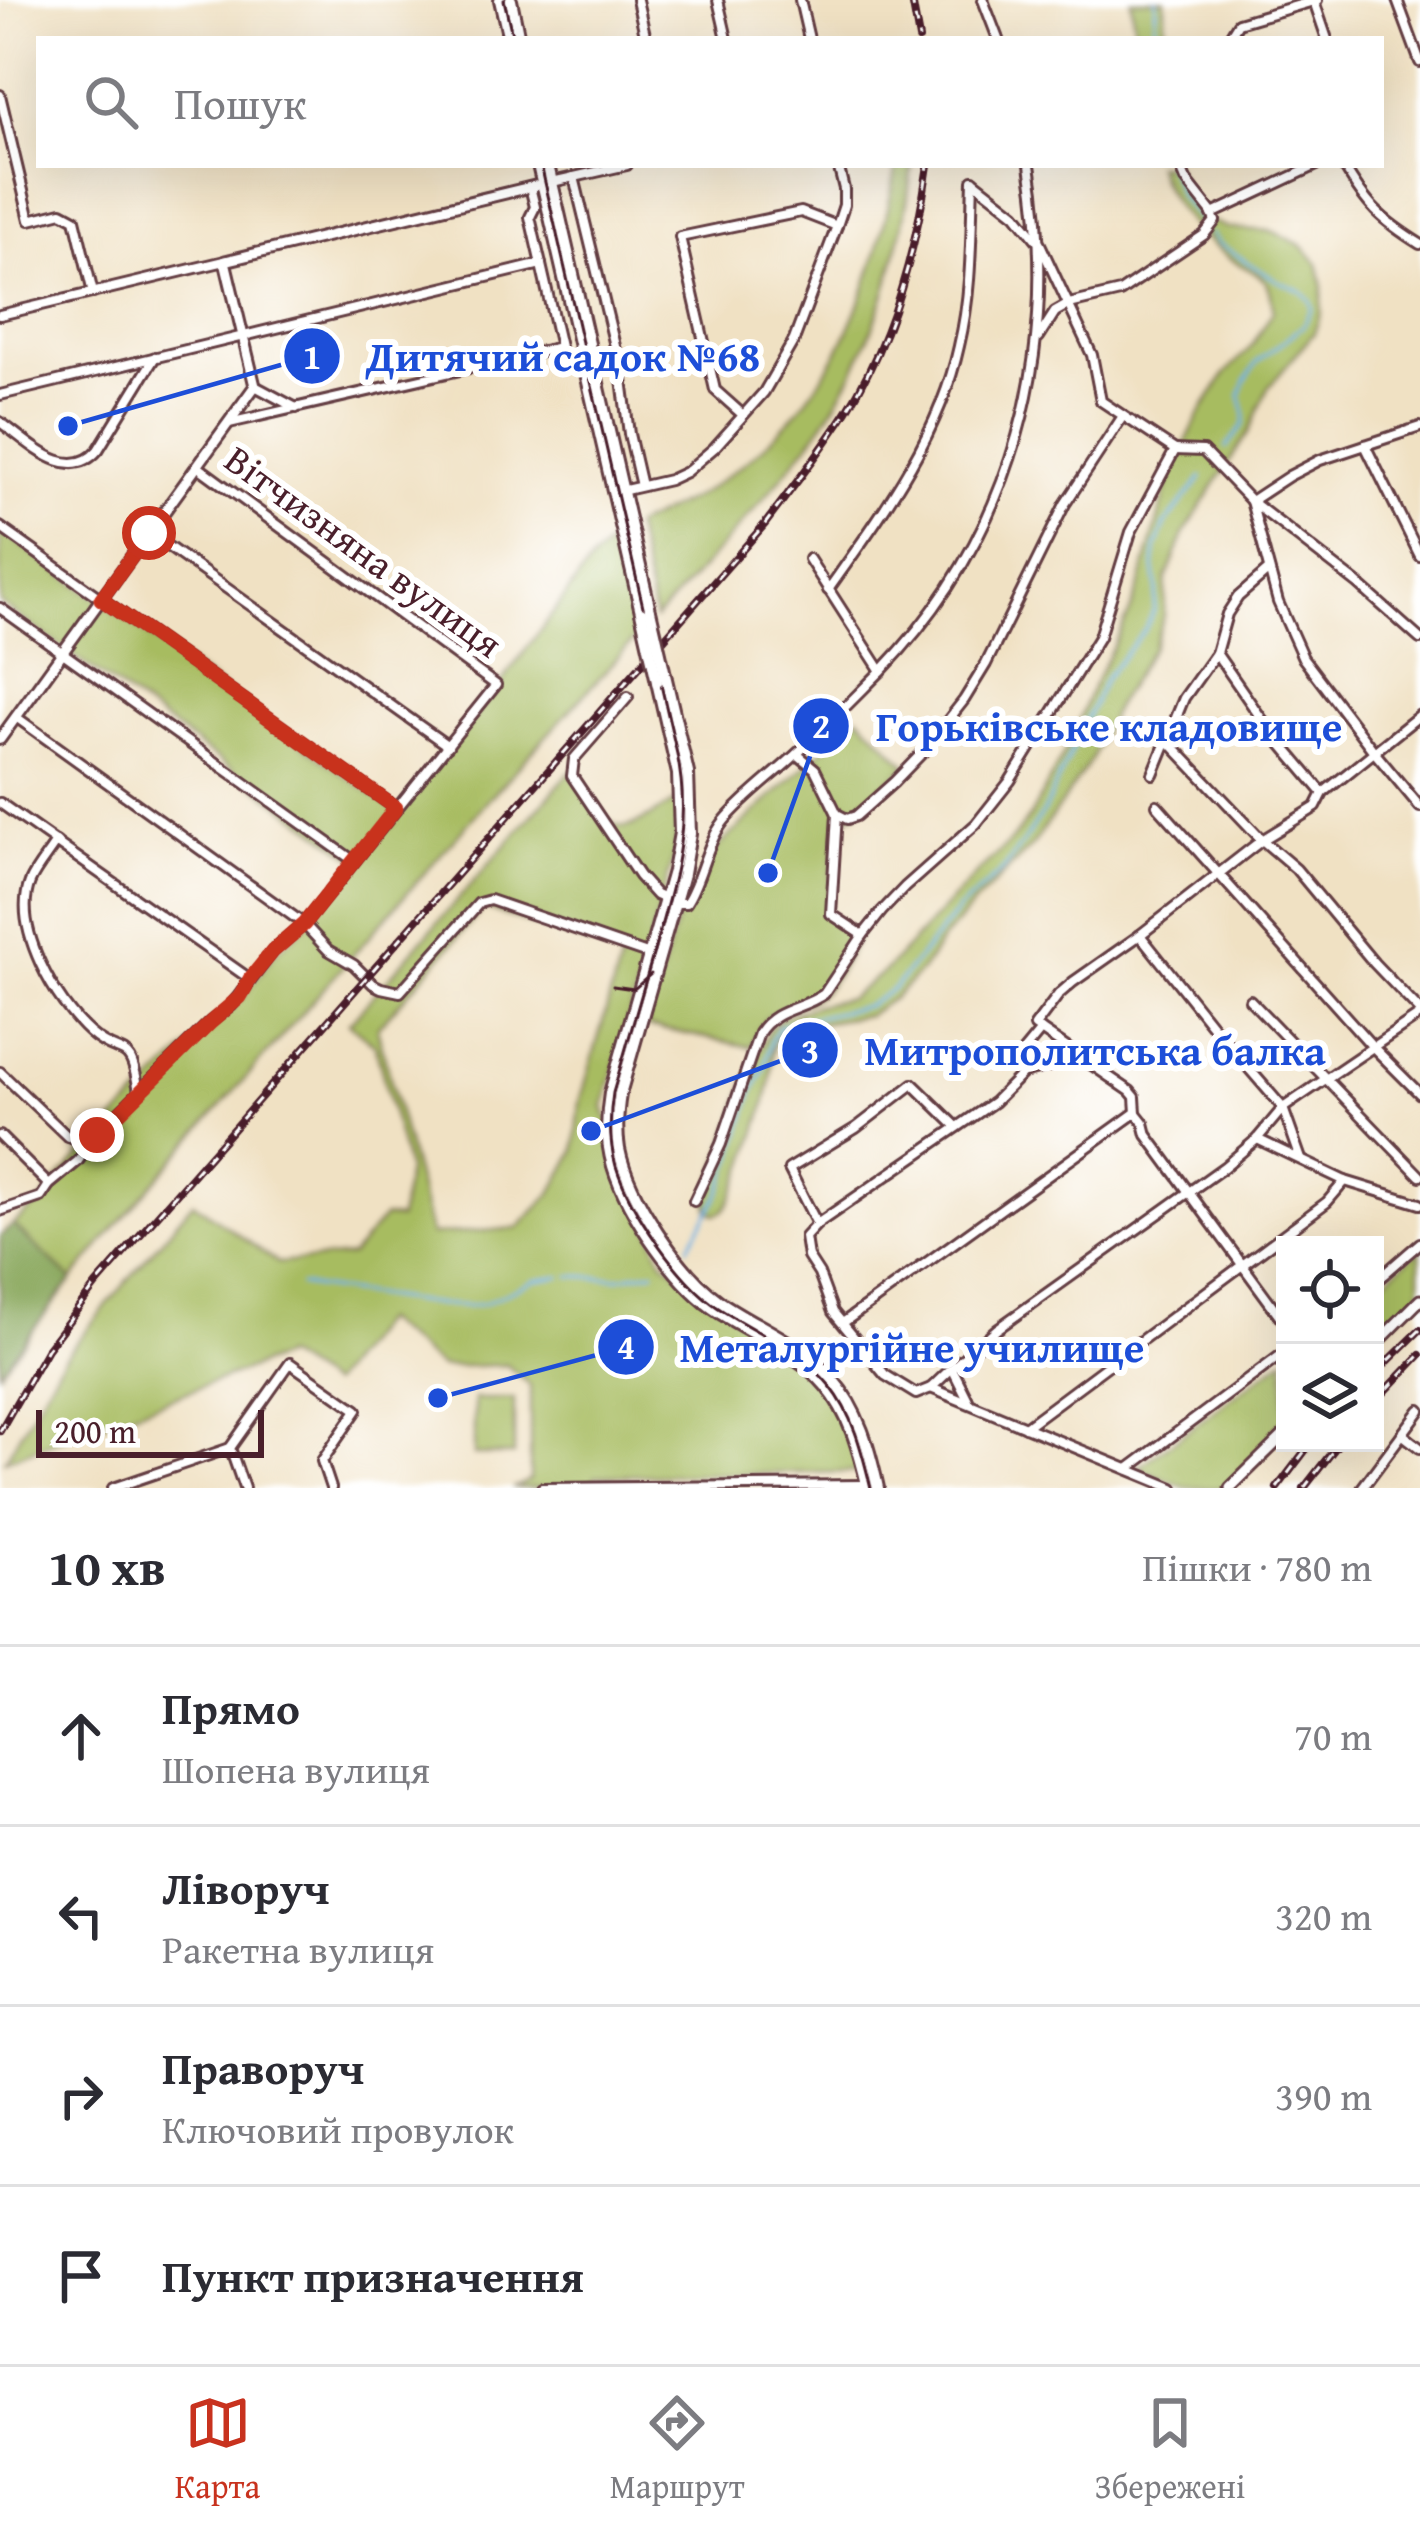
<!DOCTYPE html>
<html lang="uk">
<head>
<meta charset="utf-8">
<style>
  body { margin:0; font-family:"Gentium Book Plus",serif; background:#f7f7f7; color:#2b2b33 }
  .controls { position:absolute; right:36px; bottom:36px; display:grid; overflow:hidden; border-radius:0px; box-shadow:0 12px 48px #0002 }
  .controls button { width:108px; height:108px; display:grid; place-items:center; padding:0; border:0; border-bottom:3px solid #e1e1e2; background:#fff; color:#2b2b33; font:60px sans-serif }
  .scale { position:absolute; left:36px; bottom:30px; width:228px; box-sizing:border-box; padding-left:12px; border:6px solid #4a1f2b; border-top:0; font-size:33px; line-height:42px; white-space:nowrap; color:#4a1f2b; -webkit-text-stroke:9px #fff; paint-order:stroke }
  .stop { position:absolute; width:36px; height:36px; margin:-27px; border:9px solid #c8321e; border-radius:50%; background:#fff }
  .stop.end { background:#c8321e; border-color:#fff; box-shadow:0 3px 12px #0008 }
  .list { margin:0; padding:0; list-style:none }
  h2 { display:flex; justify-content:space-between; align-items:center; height:156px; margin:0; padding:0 48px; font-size:51px }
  h2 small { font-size:39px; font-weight:400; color:#7c7c81 }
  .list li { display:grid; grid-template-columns:78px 1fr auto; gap:36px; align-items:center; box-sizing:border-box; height:180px; padding:0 48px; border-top:3px solid #e1e1e2 }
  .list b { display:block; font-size:45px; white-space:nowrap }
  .list p { margin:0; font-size:39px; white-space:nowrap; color:#7c7c81 }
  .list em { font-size:39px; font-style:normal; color:#7c7c81 }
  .icon { flex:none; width:66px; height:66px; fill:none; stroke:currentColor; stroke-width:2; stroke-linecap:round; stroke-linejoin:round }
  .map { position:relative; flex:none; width:1420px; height:1488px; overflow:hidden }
  .search { position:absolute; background:#fff; box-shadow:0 12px 48px #0002; left:36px; right:36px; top:36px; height:132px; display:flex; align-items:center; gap:30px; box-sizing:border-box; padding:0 42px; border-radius:0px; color:#7c7c81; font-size:45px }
  .sheet { height:876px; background:#fff }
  nav { display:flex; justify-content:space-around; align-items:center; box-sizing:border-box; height:168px; border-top:3px solid #e1e1e2; background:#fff; font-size:33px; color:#7c7c81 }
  nav a { display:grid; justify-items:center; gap:6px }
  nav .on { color:#c8321e }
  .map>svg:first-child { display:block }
</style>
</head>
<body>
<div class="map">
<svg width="1420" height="1488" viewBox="0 0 1420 1488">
  <rect width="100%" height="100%" fill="#fff"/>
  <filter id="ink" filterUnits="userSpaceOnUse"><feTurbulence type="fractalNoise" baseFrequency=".00833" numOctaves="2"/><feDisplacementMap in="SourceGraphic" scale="24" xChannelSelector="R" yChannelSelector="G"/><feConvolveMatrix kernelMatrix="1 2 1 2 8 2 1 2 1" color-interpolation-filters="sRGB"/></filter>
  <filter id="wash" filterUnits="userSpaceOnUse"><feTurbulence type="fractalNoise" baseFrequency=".004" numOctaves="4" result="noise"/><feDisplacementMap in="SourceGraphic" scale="48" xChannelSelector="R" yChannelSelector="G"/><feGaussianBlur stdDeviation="2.7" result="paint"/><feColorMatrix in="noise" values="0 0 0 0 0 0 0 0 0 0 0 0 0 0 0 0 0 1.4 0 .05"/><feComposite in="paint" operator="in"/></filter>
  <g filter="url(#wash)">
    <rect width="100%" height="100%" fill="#f0e1c3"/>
    <g fill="#a7bc61" stroke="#786e46" stroke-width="3" fill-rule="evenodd">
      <polygon points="1131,0 1165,0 1165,39 1136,39"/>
      <path d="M 897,165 L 912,165 C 903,249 877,336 833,408 C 817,435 797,458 778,482 C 738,529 697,574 655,619 L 634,526 C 655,516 679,506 700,494 C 830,414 869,308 897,165 Z"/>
      <path d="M 1156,165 L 1174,165 L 1183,189 L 1208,219 L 1226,228 L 1272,231 L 1301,245 L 1318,263 L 1323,286 L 1321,313 L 1314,333 L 1268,388 L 1249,431 L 1185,532 L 1166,579 L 1164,616 L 1153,647 L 1117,703 L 1091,760 L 1033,845 L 975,903 L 941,941 L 923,969 L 895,997 L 868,1015 L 783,1029 C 768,1045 774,1063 770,1084 C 766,1105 738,1197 724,1210 C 722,1212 719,1213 716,1214 L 709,1211 L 707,1200 L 748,1077 L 769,1029 L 783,1017 L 817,1005 L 849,998 L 886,970 L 974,876 L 1011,841 L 1031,815 L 1072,738 L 1089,694 L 1130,612 L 1140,584 L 1171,473 L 1199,415 L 1226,373 L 1252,346 L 1273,311 C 1272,301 1272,292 1267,283 C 1257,271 1239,265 1227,256 C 1196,233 1166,202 1156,165 Z"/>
      <polygon points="0,530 397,812 499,686 592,560 620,533 642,631 497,790 118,1224 72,1280 13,1225 44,1199 51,1187 99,1136 212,1024 242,999 275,953 307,924 358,860 0,603"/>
      <path d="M 859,716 L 907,765 L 855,814 L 847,816 L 839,812 L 827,910 L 829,916 L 859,936 C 847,955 835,986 814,998 C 780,1018 769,998 751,1047 L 646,1026 L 681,904 L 694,896 L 715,850 Z"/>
      <path d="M 570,772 C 589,790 605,837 633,825 C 648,819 662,808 678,801 L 675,852 L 604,1107 L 662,1260 L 811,1375 L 839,1409 L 860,1472 L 595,1476 L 592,1488 L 512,1488 L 530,1480 L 530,1386 L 507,1365 L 440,1367 L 381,1320 L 330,1385 L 284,1356 L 5,1460 L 63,1358 L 193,1202 L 278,1263 L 351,1256 L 384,1217 L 399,1219 L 407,1170 L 375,1045 L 349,1023 ZM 484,908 L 622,955 L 580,1102 L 575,1151 L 552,1193 L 518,1228 L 431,1235 L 377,1028 Z"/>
      <polygon points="1420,1249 1420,1294 1375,1338 1375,1288"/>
      <polygon points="1285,1358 1285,1427 1224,1488 1186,1488 1137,1468"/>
      <rect x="474" y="1399" width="40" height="56"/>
    </g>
    <polygon fill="#85a457" stroke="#686241" stroke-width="3" points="13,1225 72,1280 0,1372 0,1236"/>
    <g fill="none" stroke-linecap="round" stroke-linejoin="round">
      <g stroke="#6db1e3" stroke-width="3">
        <polyline points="1154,39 1156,0"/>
        <polyline points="1168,165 1180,197 1205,227"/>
        <polyline points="1211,234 1218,243 1276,280 1301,291 1310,300 1312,308 1304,325 1257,362 1245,381 1240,395 1245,413 1244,424 1226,448"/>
        <polyline points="688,1247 719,1195 734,1156 752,1094 764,1069 771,1040 779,1027 787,1023 867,1006 894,988 958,910 1005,868 1043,813 1105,678 1145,629 1154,610 1157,588 1154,566 1156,549 1165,525 1202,477"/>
        <polyline points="570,1276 616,1278 654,1271"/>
        <polyline points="300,1285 431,1304 468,1306 483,1304 534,1280 561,1276"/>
      </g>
    </g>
  </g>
  <g filter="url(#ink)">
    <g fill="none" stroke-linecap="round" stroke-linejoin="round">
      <defs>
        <g id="minor">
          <polyline points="637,0 646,39"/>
          <polyline points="718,0 727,39"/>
          <polyline points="800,0 809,39"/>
          <polyline points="983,0 998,39"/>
          <polyline points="1397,0 1420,62"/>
          <polyline points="1314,1 1327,39"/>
          <polyline points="1228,39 1238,23 1317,0"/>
          <polyline points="0,95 30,220 62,212 75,219 93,293"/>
          <polyline points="1180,165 1186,180 1212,213"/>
          <path d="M 1343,165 C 1367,206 1380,219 1420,244"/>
          <polyline points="574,177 621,371 629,434 641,486"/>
          <polyline points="974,181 1016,214 1040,244 1092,355 1101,401 1175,450"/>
          <polyline points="552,182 627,165"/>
          <polyline points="1212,214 1317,165"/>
          <polyline points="0,315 225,261"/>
          <polyline points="1039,337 1055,312 1069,304 1120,292 1204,235 1215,221 1212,214"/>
          <polyline points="255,386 296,408"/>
          <polyline points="0,395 541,264"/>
          <polyline points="743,415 715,390 680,237 801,212 837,226"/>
          <path d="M 0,422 C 28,441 68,485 98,450 L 155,357"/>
          <polyline points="229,423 560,347 530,217 535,207 530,187"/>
          <polyline points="1365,445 1420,556"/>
          <polyline points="1175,450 1203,451 1251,501 1358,584 1420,639"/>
          <polyline points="621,491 669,480 686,472 714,448 764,392 794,340 837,226 844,205 844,189 838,165"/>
          <polyline points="1251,501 1278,602 1303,658 1375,753 1420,807"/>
          <polyline points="1251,501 1289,476 1320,460 1420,427"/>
          <polyline points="0,527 396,808"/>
          <polyline points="149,533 448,746"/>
          <polyline points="809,559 881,671"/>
          <path d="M 828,590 C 881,515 939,438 959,346 C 972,292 971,236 973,180"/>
          <polyline points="0,608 354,861"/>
          <polyline points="1216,653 1268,728 1323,793"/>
          <path d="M 628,697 L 574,759 L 572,776 L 639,876 L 656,895 L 674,903 L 686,903 C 702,879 705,845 724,821 C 743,798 769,779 791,759 C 822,731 852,700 882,670 C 1014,533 1061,351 1030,165"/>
          <polyline points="16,717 304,924 328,950 354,965 373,984 381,988 400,992 479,903 490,900 653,956"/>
          <polyline points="1166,739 1262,840 1296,869 1374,963 1420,1011"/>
          <polyline points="797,754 815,769 837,814 831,914 863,935"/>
          <polyline points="1153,774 1184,698 1216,653 1227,614 1238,597 1269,570"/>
          <polyline points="0,803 250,979"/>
          <polyline points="1157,805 1373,1047 1420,1094"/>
          <polyline points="837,814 847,819 856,816 894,782 923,752 964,700 986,664 1065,504 1123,416"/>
          <path d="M 56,842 C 48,855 36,868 30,882 C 12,928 56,1003 90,1033 C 123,1062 130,1035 139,1092"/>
          <polyline points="1140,935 1214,1028 1283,1108 1301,1159"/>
          <polyline points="1250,1000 1420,1176"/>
          <polyline points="1074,1054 1053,1065 1023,1073 994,1102 817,1224 805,1237 808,1257 819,1274 833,1312 885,1375 916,1394 931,1388 1173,1488"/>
          <polyline points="0,1072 68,1137 83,1141 96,1135"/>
          <polyline points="1023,1073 1018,1058 1041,1030"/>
          <polyline points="1136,1113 1135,1097 1130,1091 1035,1026 1059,994 1073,982 1140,935 1262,840 1316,807 1323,793 1420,715"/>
          <polyline points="1136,1113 1144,1123 1147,1135 1285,1323"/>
          <polyline points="0,1136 49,1185"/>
          <polyline points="1257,1139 1345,1181 1420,1204"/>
          <path d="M 694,1201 L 721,1144 L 759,1033 C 775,1008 801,1010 824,994 L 863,935 L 882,911 L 905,887 L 976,824 L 1010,781 L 1099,637 L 1131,532 L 1175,450"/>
          <polyline points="0,1211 41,1197 49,1185 78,1161 97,1134 210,1022 231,1006 273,951 304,924 496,685 197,466"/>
          <polyline points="817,1224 789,1169 856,1128 913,1084 957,1127"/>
          <polyline points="1375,1282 1420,1243"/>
          <polyline points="844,1322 1135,1113"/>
          <polyline points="952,1368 997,1329 1224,1167 1257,1139 1283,1108 1420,1015"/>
          <polyline points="931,1388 952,1368 968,1400"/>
          <polyline points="1025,1427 1327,1202 1345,1181"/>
          <polyline points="1402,1434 1420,1448"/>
          <polyline points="230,1448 244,1488"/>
          <polyline points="1128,1469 1285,1352"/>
          <polyline points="113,1488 230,1448 290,1363 357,1410 322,1461 331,1488"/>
          <polyline points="542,1488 867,1485"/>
          <polyline points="1362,1488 1420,1410"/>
        </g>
        <g id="tertiary">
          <polyline points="0,739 255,386 225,261 547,183"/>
          <polyline points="1375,1345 1420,1300"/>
          <polyline points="1230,1488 1285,1434"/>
        </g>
        <g id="secondary">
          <polyline points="500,0 509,39"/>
          <polyline points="511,0 519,39"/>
          <polyline points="538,165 641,612"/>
          <polyline points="548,165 650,610"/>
          <path d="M 666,679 L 688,773 L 690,834 L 683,874 L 620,1094 C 617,1113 616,1131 619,1149 C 628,1196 680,1274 719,1301 C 757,1327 802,1343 832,1379 C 859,1410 869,1448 878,1488"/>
          <path d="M 657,682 L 678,774 L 680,833 L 673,871 L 610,1093 C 606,1117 606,1142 613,1166 C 627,1213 678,1287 720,1313 C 756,1336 798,1353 826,1386 C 851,1416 859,1452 868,1488"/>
        </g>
      </defs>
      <use href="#minor" stroke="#633c42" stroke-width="14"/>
      <use href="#tertiary" stroke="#633c42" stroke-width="15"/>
      <use href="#secondary" stroke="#633c42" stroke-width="16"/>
      <use href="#minor" stroke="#fff" stroke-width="8"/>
      <use href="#tertiary" stroke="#fff" stroke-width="9"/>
      <use href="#secondary" stroke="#fff" stroke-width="10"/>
      <g stroke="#4a1f2b" stroke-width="3">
        <polyline points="504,0 513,39"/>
        <path d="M 541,165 L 677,754 C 692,826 674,880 655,948 C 641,997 627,1045 613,1093 C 609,1118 609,1142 616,1166 C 630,1211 679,1281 717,1307 C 755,1333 800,1349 830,1386 C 854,1416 862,1452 871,1488"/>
        <polyline points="613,986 634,989 651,974"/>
      </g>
      <defs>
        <g id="rail">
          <polyline points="912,0 919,39"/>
          <polyline points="1375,1374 1420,1330"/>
          <polyline points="1375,1402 1420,1355"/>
          <path d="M 0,1431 L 47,1349 L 96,1285 L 765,524 C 793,487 822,450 847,411 C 893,336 916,251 928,165"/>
          <polyline points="1277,1488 1311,1443"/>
          <polyline points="1304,1488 1339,1443"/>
        </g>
      </defs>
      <use href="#rail" stroke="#4a1f2b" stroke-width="8"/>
      <use href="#rail" stroke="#fff" stroke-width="3" stroke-dasharray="9" stroke-linecap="butt"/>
      <defs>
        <g id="secondary-bridge">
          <polyline points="650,610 666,679"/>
          <polyline points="641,612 657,682"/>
        </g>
      </defs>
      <use href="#secondary-bridge" stroke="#633c42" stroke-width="16" stroke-linecap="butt"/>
      <use href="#secondary-bridge" stroke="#fff" stroke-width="10"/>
    </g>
  </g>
  <g fill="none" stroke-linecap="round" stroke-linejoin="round" filter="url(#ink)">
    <polyline stroke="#c8321e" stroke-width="15" points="97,1135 211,1022 240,997 250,979 273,951 304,924 396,808 101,599 149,533"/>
  </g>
  <g text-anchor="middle" stroke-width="12" stroke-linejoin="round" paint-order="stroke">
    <g font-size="39" fill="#4a1f2b" stroke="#fff">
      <text transform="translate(364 551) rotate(36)" y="14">Вітчизняна вулиця</text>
    </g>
  </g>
  <path fill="none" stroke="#1d4ed8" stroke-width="4.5" d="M68 426L312 356M768 873L821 726M591 1131L810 1050M438 1398L626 1347"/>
  <g fill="#1d4ed8" stroke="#fff" stroke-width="4.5">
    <circle cx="68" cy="426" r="12"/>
    <circle cx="768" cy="873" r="12"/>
    <circle cx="591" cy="1131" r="12"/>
    <circle cx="438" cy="1398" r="12"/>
    <circle cx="312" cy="356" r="30"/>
    <circle cx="821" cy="726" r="30"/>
    <circle cx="810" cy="1050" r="30"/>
    <circle cx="626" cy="1347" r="30"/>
  </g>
  <g font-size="36" text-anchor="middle" font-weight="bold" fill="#fff">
    <text x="312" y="369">1</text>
    <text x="821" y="738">2</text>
    <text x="810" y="1063">3</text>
    <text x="626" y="1359">4</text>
  </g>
  <g font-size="42" text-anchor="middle" font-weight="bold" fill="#1d4ed8" stroke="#fff" stroke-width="12" stroke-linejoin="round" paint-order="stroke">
    <text x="563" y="371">Дитячий садок №68</text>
    <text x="1109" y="741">Горьківське кладовище</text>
    <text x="1095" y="1065">Митрополитська балка</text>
    <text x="912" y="1362">Металургійне училище</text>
  </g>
</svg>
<div class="controls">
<button><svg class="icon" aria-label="locate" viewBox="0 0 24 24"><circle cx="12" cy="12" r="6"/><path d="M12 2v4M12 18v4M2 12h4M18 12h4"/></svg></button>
<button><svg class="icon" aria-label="layers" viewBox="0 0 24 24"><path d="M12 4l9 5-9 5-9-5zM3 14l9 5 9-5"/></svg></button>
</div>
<div class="scale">200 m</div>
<div class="stop" style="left:149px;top:533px"></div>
<div class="stop end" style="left:97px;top:1135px"></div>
<div class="search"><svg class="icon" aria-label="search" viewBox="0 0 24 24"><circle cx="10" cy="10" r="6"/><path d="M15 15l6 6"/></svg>Пошук</div>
</div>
<section class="sheet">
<h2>10 хв<small>Пішки · 780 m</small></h2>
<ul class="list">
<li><svg class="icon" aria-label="ahead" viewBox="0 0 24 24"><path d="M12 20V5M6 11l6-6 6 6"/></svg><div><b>Прямо</b><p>Шопена вулиця</p></div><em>70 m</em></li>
<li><svg class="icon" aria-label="left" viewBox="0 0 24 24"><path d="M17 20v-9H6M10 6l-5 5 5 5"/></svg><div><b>Ліворуч</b><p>Ракетна вулиця</p></div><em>320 m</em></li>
<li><svg class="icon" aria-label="right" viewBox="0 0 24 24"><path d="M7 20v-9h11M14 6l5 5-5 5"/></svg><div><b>Праворуч</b><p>Ключовий провулок</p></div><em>390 m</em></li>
<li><svg class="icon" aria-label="arrive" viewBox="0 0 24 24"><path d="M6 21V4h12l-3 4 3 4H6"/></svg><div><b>Пункт призначення</b></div></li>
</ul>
</section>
<nav>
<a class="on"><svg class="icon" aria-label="map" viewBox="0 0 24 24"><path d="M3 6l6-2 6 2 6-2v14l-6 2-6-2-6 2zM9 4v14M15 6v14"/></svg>Карта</a>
<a><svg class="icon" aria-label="directions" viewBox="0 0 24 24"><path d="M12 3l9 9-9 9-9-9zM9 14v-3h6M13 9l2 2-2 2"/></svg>Маршрут</a>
<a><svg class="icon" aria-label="saved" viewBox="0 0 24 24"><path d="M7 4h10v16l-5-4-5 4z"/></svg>Збережені</a>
</nav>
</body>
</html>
